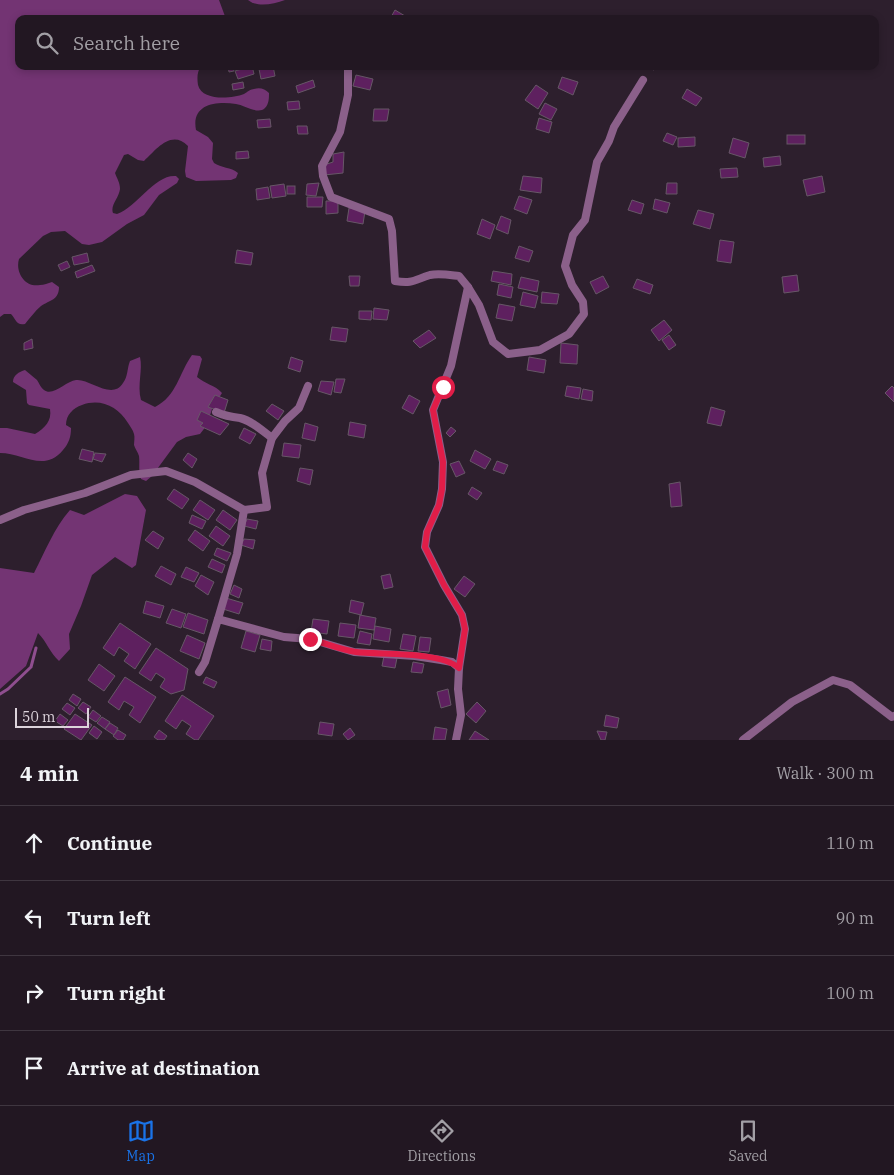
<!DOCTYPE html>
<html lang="en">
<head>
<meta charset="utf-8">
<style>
  body { margin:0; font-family:"IBM Plex Serif",serif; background:#2e242f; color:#f1f3f6 }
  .scale { position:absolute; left:15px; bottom:12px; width:74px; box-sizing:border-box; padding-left:5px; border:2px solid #dcd3db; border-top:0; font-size:14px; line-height:18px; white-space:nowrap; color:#dcd3db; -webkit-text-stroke:4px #2d1f2d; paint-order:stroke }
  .stop { position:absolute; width:15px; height:15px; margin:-11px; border:4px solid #e11d48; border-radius:50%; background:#fff }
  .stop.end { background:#e11d48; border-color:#fff; box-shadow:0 1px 5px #0008 }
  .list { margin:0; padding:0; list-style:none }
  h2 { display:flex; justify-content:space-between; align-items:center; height:65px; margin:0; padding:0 20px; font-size:21px }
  h2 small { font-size:16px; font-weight:400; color:#a29fa5 }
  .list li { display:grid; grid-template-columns:32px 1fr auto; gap:15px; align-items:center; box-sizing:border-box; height:75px; padding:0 20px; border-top:1px solid #3f3640 }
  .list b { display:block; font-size:19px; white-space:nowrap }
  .list em { font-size:16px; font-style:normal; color:#a29fa5 }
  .icon { flex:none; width:28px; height:28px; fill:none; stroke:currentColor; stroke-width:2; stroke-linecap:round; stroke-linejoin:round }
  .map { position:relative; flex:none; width:894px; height:740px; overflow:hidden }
  .search { position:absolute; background:#221722; box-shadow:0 2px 8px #0003; left:15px; right:15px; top:15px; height:55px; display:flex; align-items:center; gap:12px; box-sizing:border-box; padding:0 18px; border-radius:10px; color:#a29fa5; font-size:19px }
  .sheet { height:365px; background:#221722 }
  nav { display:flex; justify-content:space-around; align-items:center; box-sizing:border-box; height:70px; border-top:1px solid #3f3640; background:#221722; font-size:14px; color:#a29fa5 }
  nav a { display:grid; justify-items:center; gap:2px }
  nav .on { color:#1a73e8 }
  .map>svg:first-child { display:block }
</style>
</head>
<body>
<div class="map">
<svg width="894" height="740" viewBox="0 0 894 740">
  <rect width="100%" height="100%" fill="#2d1f2d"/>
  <g fill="#733473">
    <path d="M 0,0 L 219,0 L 226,19 L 19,19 L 19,66 L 201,66 C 197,72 197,78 198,85 C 202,101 231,99 244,94 C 247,92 251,89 254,89 C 260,87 265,89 269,93 C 269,98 269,104 265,108 C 258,115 244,105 236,104 C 216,101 191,104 196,130 L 208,137 L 213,143 L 212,159 L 214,163 C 221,168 231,167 238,173 L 236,178 L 231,180 L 196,181 L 186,177 L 185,171 L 188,146 C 171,129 156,150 144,161 L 138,160 L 128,154 L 124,155 L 115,173 C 117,179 120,182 120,189 C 119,198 110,205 113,213 L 117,214 C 137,207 155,174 176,176 L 179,179 L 177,183 L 159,195 L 144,215 L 127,224 L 102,242 L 89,245 L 82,244 L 65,231 L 51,232 L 43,236 L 19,259 C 15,272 25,288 40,285 C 44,285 48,283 52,282 L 59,287 C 59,300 50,300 41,306 C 35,311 30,318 25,324 C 16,326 16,319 11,314 L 4,314 L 0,317 Z"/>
    <path d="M 248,0 L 285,0 C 273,4 258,8 248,0 Z"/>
    <path d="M 192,355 L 200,356 L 202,359 L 197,377 C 205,384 215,385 222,393 L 212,409 L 207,425 L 200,434 L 186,437 L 177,442 L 152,476 L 146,481 L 141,479 C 138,472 140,464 139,456 C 138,452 135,449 134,445 C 134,442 135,437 134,434 C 133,430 130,426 128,423 C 118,407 101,398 82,405 C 73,408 66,415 66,425 L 71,428 C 71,437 69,443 63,450 C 44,473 23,453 0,453 L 0,428 L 7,428 L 35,434 C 45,428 52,421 50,409 L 29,405 L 27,403 L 26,390 L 13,382 C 13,375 19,372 25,370 C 29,373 33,377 37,380 C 39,383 41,388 44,390 C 53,397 66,381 76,380 C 89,378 112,401 123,383 C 128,377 127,368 130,361 L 140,357 C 143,370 137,385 141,400 L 155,407 C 177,396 179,373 192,355 Z"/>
    <path d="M 125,494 L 137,496 L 146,510 L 136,565 L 132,568 L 115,557 L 92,575 L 81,606 L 69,634 L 70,649 L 59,661 C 50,653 47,642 38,633 L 26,666 L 0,689 L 0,568 L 34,573 C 45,552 54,528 70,510 L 84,515 Z"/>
  </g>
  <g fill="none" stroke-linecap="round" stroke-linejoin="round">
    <polyline stroke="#8f4e8f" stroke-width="3" points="0,694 8,689 31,667 36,648"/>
  </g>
  <g fill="#5e205f" stroke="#675767">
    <polygon points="395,10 410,19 390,19"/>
    <polygon points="228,66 233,66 234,71 229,72"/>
    <polygon points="252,66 254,74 238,79 235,71"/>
    <polygon points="273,66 275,76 261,79 259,69"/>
    <polygon points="642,66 656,66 654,70"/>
    <polygon points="356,75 373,79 370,90 353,86"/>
    <polygon points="562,77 578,82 573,95 558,88"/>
    <polygon points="313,80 315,87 298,93 296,86"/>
    <polygon points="243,82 244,88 233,90 232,84"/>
    <polygon points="536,85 548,93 538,109 525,100"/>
    <polygon points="687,89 702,98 696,106 682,98"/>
    <polygon points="299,101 300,109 288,110 287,102"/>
    <polygon points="545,103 557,109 551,120 539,114"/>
    <polygon points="374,109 389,109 387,121 373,121"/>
    <polygon points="539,118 552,122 549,133 536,129"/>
    <polygon points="270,119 271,127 258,128 257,120"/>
    <polygon points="297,126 307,126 308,134 298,134"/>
    <polygon points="667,133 677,137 673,145 663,141"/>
    <rect x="787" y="135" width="18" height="9"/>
    <polygon points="695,137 695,146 678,147 678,138"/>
    <polygon points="733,138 749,143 745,158 729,153"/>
    <polygon points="248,151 249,158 236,159 236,152"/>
    <polygon points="344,152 343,173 324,175 324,165 333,162 333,154"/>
    <polygon points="780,156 781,165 764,167 763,158"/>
    <polygon points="737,168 738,177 721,178 720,169"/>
    <polygon points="523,176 542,178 541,193 520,190"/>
    <polygon points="822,176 825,192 807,196 803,180"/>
    <polygon points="319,183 316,196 306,195 307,184"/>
    <polygon points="667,183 677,183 677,194 666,194"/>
    <polygon points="284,184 286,196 272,198 270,186"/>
    <rect x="287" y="186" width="8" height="8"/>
    <polygon points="268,187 270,198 257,200 256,189"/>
    <polygon points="519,196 532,200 527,214 514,209"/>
    <polygon points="307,197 323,197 322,207 307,207"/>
    <polygon points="655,199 670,203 667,213 653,209"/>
    <polygon points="632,200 644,204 641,214 628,210"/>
    <polygon points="326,201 338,201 338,213 326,214"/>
    <polygon points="349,208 365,211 363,224 347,221"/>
    <polygon points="698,210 714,214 710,229 693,224"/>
    <polygon points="501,216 511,220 508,234 496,229"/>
    <polygon points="482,219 495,225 490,239 477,234"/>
    <polygon points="720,240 734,242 731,263 717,261"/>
    <polygon points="519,246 533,251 529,262 515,258"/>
    <polygon points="237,250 253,253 251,265 235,263"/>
    <polygon points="87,253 89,262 74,265 72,257"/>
    <polygon points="67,261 70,267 61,271 58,265"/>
    <polygon points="92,265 95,271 77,278 75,272"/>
    <polygon points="493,271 512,274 511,285 491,281"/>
    <polygon points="797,275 799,291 784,293 782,277"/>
    <polygon points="349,276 360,276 359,286 350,286"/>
    <polygon points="603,276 609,287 596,294 590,282"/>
    <polygon points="521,277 539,281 537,292 518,288"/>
    <polygon points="637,279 653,285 650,294 633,288"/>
    <polygon points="499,284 513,287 511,298 497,295"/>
    <polygon points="523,292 538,296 535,308 520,305"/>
    <polygon points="542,292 559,294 557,304 541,303"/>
    <polygon points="499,304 515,307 512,321 496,318"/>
    <polygon points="374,308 389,310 387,320 373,319"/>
    <polygon points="359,311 372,311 371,320 359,319"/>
    <polygon points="664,320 672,330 659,341 651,330"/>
    <polygon points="332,327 348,329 346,342 330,340"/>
    <polygon points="429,330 436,338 420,348 413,341"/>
    <polygon points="669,335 676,345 669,350 662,340"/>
    <polygon points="32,339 33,348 24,350 24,343"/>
    <polygon points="561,343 578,345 577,364 560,363"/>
    <polygon points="291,357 303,361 300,372 288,368"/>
    <polygon points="529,357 546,360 544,373 527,370"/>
    <polygon points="336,379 345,379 341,393 334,392"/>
    <polygon points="321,381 334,382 331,395 318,391"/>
    <polygon points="567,386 581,388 579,399 565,396"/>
    <polygon points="892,386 894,388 894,402 885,393"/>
    <polygon points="583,389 593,391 592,401 581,399"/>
    <polygon points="215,395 228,400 224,413 208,407"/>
    <polygon points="409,395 420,401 413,414 402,408"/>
    <polygon points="272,404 284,411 278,420 266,411"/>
    <polygon points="711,407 725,411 721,426 707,423"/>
    <polygon points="201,411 229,424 220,435 200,426 203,423 197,420"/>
    <polygon points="350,422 366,425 364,438 348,435"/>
    <polygon points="305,423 318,427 315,441 302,438"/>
    <polygon points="451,427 456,431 450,437 446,433"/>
    <polygon points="244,428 256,434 250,444 239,438"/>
    <polygon points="284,443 301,445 299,458 282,456"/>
    <polygon points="82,449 94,452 92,462 79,459"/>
    <polygon points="475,450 491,459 485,469 470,461"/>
    <polygon points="95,453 106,454 102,462 93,459"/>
    <polygon points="188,453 197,459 192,468 183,460"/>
    <polygon points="459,461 465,473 456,477 450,464"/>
    <polygon points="497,461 508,465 504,474 493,470"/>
    <polygon points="300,468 313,470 310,485 297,481"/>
    <polygon points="680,482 682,506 671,507 669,484"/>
    <polygon points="472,487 482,493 477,500 468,494"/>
    <polygon points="174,489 189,499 182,509 167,499"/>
    <polygon points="200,500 215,510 208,520 193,510"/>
    <polygon points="223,510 237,520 230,530 216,520"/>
    <polygon points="192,515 206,521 202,529 189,523"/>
    <polygon points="247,519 258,521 256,529 244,526"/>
    <polygon points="216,526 230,536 223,546 209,536"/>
    <polygon points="195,530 210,541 203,551 188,540"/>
    <polygon points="153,531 164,538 158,549 145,540"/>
    <polygon points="244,539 255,540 253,549 241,545"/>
    <polygon points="217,548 231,553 227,561 214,555"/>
    <polygon points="212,559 225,565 222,573 208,567"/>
    <polygon points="161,566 176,574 171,585 155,576"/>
    <polygon points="186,567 199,573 194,582 181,577"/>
    <polygon points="390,574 393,587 384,589 381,576"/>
    <polygon points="201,575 214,582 208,595 195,586"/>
    <polygon points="464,576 475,584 465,597 454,589"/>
    <polygon points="234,585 242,589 239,598 230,594"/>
    <polygon points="226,598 243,603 239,614 223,609"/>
    <polygon points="351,600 364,603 361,615 349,612"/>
    <polygon points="146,601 164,606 160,618 143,613"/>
    <polygon points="172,609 186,614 181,628 166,623"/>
    <polygon points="188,613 208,620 204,634 183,627"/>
    <polygon points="360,615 376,618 374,630 358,628"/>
    <polygon points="313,619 329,621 327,634 311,632"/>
    <polygon points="120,623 151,644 135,669 124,661 129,654 119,647 114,656 103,648"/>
    <polygon points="340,623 356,625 354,638 338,636"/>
    <polygon points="375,626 391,629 389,642 373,639"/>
    <polygon points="246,631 260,635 255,652 241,648"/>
    <polygon points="360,631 372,634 370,645 357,643"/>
    <polygon points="403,634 416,636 413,651 400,649"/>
    <polygon points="187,635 205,643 199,659 180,651"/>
    <polygon points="420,637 431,638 429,652 418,651"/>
    <polygon points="262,639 272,641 271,651 260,649"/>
    <polygon points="156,648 188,669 184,690 171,694 160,687 165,679 156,673 151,681 139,673"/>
    <polygon points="384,656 397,658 395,668 382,666"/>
    <polygon points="413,662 424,664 422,673 411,672"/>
    <polygon points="99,664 115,676 104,691 88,680"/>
    <polygon points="125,677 156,697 140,723 129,715 134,707 124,701 119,710 108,702"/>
    <polygon points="206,677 217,682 214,688 203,683"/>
    <polygon points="448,689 451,705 441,708 437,692"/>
    <polygon points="73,694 81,699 77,706 69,700"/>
    <polygon points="182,695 214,716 198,740 195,740 186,734 191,726 182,720 176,729 165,721"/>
    <polygon points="83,702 91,707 86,714 78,708"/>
    <polygon points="477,702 486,711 476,723 466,714"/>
    <polygon points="67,703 75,708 70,715 62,709"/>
    <polygon points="93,710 101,716 96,722 88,717"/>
    <polygon points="60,714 68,720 63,726 55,721"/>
    <polygon points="75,714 92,725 81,740 64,729"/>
    <polygon points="606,715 619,718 617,728 604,726"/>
    <polygon points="102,717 110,722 105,729 97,723"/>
    <polygon points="320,722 334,724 332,736 318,734"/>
    <polygon points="110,723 118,728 114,735 105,729"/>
    <polygon points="94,726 102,732 97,739 89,733"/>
    <polygon points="435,727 447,729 445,740 433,740"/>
    <polygon points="350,728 355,735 348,740 343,734"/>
    <polygon points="118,730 126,735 123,740 118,740 113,736"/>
    <polygon points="159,730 167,736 164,740 158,740 154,737"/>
    <polygon points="475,731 489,740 469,740"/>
    <polygon points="597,731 607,732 605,740 601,740"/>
  </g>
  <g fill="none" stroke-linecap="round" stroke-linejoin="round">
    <g stroke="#8b608a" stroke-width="8">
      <path d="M 348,66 L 348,95 L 340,132 L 322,166 L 323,176 L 331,197 L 389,219 L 392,231 L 395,281 C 413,284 414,280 430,275 C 439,273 450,275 459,276 L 468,287"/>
      <path d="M 216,412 C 225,416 231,417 240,418 C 252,421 263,431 272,438"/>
      <polyline points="244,510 267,507 262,473 272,438 285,421 299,408 308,386"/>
      <polyline points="0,520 24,510 85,493 131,475 166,471 195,482 244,510 237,554 218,619"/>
      <polyline points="199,672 205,662 218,619 284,637 310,639 354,652 415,656 441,660 452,662 459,668"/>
      <polyline points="456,740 461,715 458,689 459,668 465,629 462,615 444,585 425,547 427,532 439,505 442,489 443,462 433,410 451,366 468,287 479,305 493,342 508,354 540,350 569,334 584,314 583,302 572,285 565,266 573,235 585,220 597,162 609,141 614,127 643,80"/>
      <polyline points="743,740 792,702 833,680 850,685 892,717 894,716"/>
    </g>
  </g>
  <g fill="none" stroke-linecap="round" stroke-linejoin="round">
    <path stroke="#e11d48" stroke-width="6" d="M 310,639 C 325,643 341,650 356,652 C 382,655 439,651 459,668 L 465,629 L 462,615 L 444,585 L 425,547 L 427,532 L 439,505 L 442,489 L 443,462 L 433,410 L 443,387"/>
  </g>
</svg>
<div class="scale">50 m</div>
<div class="stop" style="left:443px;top:387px"></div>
<div class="stop end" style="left:310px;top:639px"></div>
<div class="search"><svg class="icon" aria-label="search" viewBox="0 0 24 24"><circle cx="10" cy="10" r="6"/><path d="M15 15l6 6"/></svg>Search here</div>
</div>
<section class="sheet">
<h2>4 min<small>Walk · 300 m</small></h2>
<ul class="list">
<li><svg class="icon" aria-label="ahead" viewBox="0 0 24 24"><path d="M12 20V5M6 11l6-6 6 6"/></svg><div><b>Continue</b></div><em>110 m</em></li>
<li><svg class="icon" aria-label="left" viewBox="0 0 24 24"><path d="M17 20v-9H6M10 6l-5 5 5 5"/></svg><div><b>Turn left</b></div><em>90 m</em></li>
<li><svg class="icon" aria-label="right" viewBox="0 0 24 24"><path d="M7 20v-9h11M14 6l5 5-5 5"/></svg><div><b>Turn right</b></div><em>100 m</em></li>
<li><svg class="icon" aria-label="arrive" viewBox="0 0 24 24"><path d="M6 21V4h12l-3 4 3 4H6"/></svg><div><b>Arrive at destination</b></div></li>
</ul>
</section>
<nav>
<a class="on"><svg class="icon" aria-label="map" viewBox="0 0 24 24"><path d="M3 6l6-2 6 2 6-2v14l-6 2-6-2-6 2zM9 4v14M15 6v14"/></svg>Map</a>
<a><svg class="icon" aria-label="directions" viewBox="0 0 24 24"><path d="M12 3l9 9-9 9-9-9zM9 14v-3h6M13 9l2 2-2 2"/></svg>Directions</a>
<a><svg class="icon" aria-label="saved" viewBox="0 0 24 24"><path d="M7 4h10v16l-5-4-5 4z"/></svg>Saved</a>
</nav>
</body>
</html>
